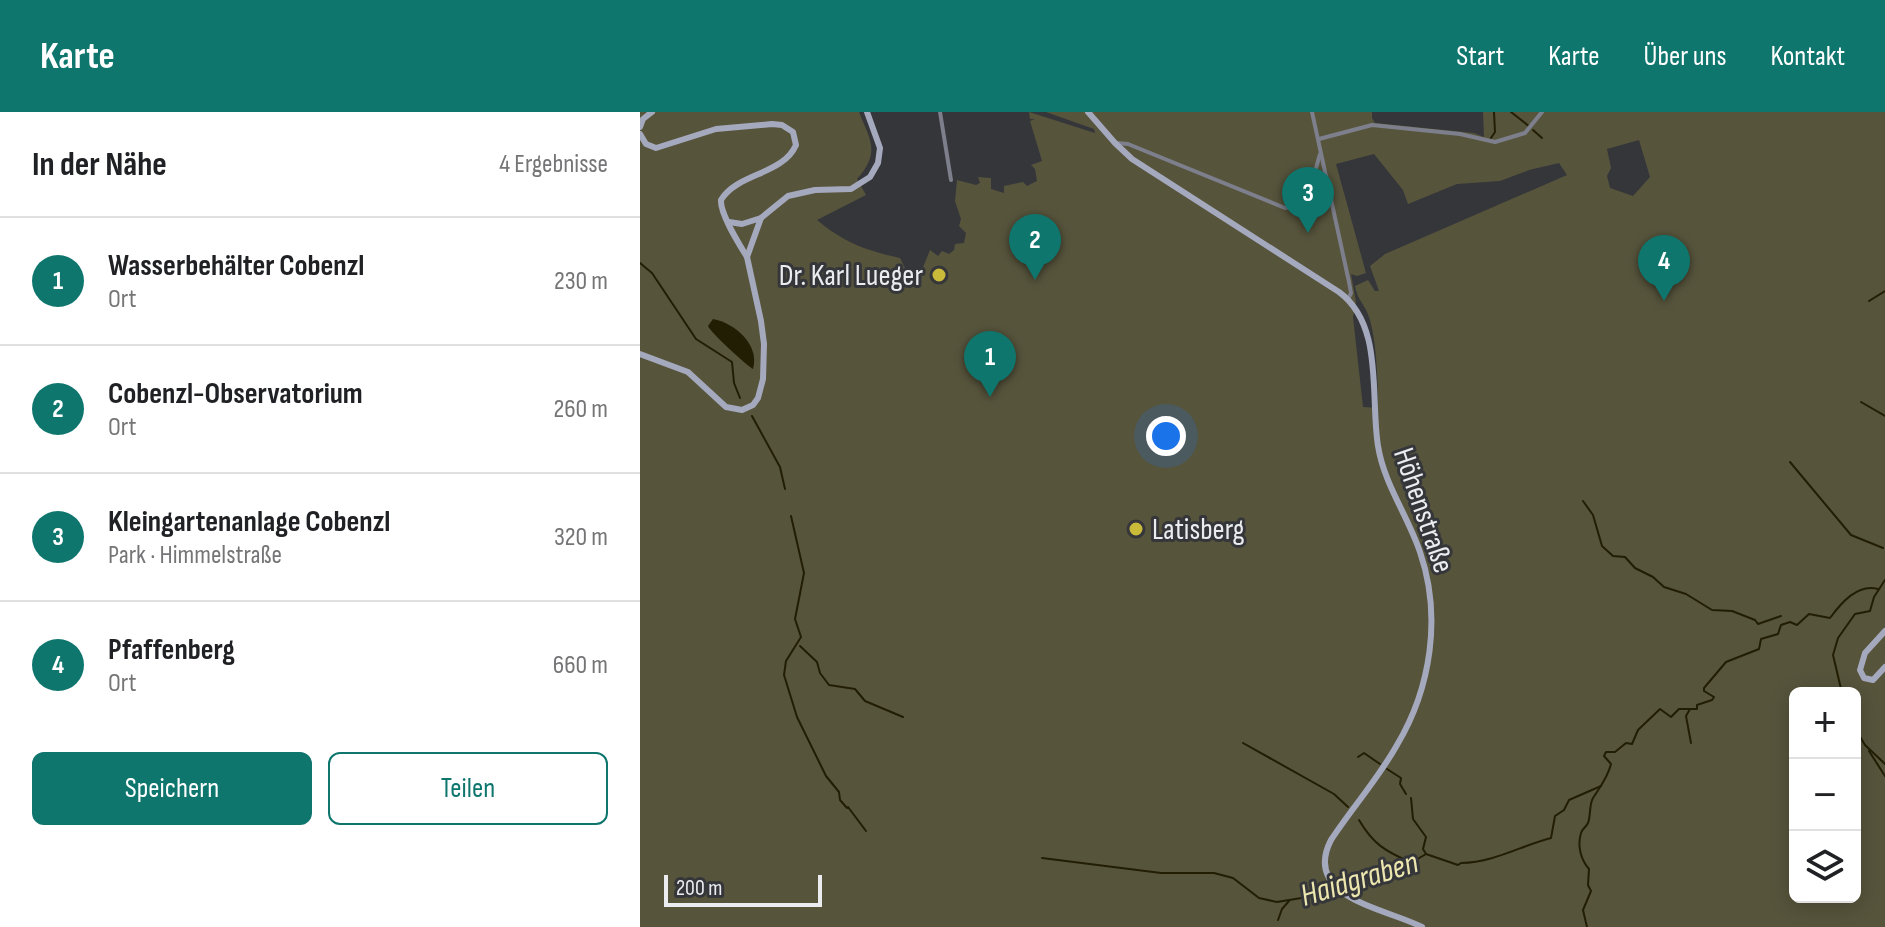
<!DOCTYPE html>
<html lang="de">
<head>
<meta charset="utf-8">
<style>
  body { margin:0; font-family:"Sofia Sans Condensed",sans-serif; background:#f6f6f6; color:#202124 }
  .controls { position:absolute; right:24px; bottom:24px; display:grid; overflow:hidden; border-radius:12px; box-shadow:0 4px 20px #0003 }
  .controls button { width:72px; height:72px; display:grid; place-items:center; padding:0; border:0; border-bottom:2px solid #e0e0e0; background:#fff; color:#202124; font:40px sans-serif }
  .scale { position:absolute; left:24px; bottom:20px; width:158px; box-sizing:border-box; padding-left:8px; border:4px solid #ebecef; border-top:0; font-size:22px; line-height:28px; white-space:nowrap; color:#ebecef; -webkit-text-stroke:6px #35363a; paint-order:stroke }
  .you { position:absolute; left:526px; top:324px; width:28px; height:28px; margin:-20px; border:6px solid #fff; border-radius:50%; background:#1a73e8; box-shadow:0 0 0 12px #1a73e833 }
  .badge { display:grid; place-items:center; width:52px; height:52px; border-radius:50%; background:#0f766e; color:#fff; font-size:26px; font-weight:700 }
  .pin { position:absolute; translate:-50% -66px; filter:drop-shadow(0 2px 4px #0008) }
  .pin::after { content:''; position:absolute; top:42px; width:28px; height:24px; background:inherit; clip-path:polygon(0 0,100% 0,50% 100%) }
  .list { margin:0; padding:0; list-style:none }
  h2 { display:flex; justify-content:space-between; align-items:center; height:104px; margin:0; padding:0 32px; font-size:34px }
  h2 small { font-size:26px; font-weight:400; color:#757577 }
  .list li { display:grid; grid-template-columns:52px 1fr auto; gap:24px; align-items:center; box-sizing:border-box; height:128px; padding:0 32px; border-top:2px solid #e0e0e0 }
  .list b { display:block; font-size:30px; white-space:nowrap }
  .list p { margin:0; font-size:26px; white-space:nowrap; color:#757577 }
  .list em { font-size:26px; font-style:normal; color:#757577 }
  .actions { display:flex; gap:16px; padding:24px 32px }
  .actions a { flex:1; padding:18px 0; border:2px solid #0f766e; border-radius:12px; text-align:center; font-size:28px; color:#0f766e }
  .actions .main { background:#0f766e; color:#fff }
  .icon { flex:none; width:44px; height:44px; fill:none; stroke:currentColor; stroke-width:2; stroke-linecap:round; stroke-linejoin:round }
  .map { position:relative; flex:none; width:1245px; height:815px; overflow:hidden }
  header { display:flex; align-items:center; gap:48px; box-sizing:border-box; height:112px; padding:0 40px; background:#0f766e; color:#fff }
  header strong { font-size:38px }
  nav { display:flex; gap:44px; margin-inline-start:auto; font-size:28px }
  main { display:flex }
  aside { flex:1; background:#fff }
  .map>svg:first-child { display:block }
</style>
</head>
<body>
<header>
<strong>Karte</strong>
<nav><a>Start</a><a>Karte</a><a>Über uns</a><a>Kontakt</a></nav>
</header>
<main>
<aside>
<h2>In der Nähe<small>4 Ergebnisse</small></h2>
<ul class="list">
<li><span class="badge">1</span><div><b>Wasserbehälter Cobenzl</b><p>Ort</p></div><em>230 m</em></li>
<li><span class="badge">2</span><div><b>Cobenzl-Observatorium</b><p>Ort</p></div><em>260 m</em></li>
<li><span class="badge">3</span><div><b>Kleingartenanlage Cobenzl</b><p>Park · Himmelstraße</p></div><em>320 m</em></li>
<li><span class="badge">4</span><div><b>Pfaffenberg</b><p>Ort</p></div><em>660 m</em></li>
</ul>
<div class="actions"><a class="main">Speichern</a><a>Teilen</a></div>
</aside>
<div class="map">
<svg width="1245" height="815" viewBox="0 0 1245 815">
  <rect width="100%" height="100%" fill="#35363a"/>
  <path fill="#57543c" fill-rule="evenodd" d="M 0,0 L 219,0 C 230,28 241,40 217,67 L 226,83 L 177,108 C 203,130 227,139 260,146 L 266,158 L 268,156 L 280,163 L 290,138 L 298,144 L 302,139 L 309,142 L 314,138 L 315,132 L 324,131 L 326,121 L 319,114 L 321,107 L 315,89 L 317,68 L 336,73 L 340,71 L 338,65 L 351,66 L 351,77 L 364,81 L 364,74 L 383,70 L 387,74 L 397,69 L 395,57 L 391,53 L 402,49 L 390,9 L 395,7 L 390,7 L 389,0 L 455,21 L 454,17 L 406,0 L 732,0 L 732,6 L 735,11 L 834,21 L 844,25 L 843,0 L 1245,0 L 1245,815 L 0,815 ZM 999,28 L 1010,65 L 993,84 L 970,76 L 967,64 L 971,56 L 967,37 ZM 734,42 L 763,78 L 768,92 L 817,72 L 860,69 L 889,58 L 919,51 L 927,63 L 745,142 L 730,154 L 739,179 L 735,179 L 728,168 L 715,174 C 717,185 720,187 725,196 C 737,216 738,272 738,296 L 723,295 L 713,205 L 716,190 L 711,162 L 717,164 L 726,161 L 696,52 ZM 1155,581 L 1215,581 L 1215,785 L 1155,785 Z"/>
  <path fill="#221e04" d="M 73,207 C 95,211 120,233 113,257 C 108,255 70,220 68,214 Z"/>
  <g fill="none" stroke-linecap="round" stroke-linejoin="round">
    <g stroke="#221e04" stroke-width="2">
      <polyline points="871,0 890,15"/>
      <polyline points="893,18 902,26"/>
      <polyline points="851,26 855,20 854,0"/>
      <polyline points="0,151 12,161 56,227 92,250 94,271 100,286"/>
      <polyline points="1229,189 1245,179"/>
      <polyline points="1221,290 1245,304"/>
      <polyline points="112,304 140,355 145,377"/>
      <polyline points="1150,350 1211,423 1243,436"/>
      <polyline points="943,389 953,403 962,434 973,444 985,445 995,456 1013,465 1024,475 1046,482 1072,498 1092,499 1115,508 1118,512 1141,504"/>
      <polyline points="151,404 164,461 155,507 161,525 146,549 144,563 157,605 186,664 199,680 200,688 207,696"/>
      <polyline points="160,534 177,550 180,561 189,573 215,577 225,589 263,605"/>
      <polyline points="1202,581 1193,543 1198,526 1215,502 1230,499 1234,485 1245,468"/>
      <polyline points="1050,597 1046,604 1051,631"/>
      <polyline points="1215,600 1219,623 1225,633 1245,652"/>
      <polyline points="603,631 694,682 708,695"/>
      <polyline points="1229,639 1245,664"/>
      <polyline points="718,645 724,641 740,652"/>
      <polyline points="747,657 761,666 760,672 766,682"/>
      <polyline points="771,686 773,707 786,725 783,737 786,742"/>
      <polyline points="208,695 226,719"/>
      <path d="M 719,708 C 733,732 745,739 770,750"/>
      <path d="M 402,746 L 521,761 L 574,761 L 593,766 L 619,786 L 637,790 L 692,781 L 709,769 L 771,751 L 786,742 L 818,753 L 821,751 C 855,750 880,734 911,726 L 915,704 L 924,698 L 929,688 L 961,674"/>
      <polyline points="638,808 642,797 649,789"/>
      <path d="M 947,815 L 943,798 L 951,779 L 948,773 L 949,757 C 941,748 937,734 941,721 C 942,717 946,715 948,711 C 951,703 949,693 953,686 C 960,675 968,665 971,652 L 964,644 L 966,640 L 975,640 L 986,631 L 992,632 L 998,618 L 1020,597 L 1031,605 L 1039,597 L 1057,597 L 1057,593 L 1072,588 L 1074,585 L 1064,579 L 1064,576 L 1086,550 L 1119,537 L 1121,527 L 1138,522 L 1141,513 L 1150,510 L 1157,513 L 1169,502 L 1190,506 C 1201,491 1218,471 1238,477"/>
    </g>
    <g stroke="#7d808c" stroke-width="4">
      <polyline points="300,0 311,68"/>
      <polyline points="672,0 709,170 711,181 708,187"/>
      <polyline points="679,27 732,13 820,22 855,30 885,21 902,0"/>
      <polyline points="476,31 488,32 645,96 658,93 671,74 689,74"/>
      <polyline points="671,74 680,42"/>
    </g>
    <g stroke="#a5a9bd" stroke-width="6">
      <path d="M 448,0 L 475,31 L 492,47 L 699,180 C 744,213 730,284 738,334 C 744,372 768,404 780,440 C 802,504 791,576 757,633 C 738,667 712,696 691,728 C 661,786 748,797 782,815"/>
      <polyline points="0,15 3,7 12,0"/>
      <path d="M 0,22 L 6,32 L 16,36 L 76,17 L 132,12 L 142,13 L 153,20 L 156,33 C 143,63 97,61 81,88 C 80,102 99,132 107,145"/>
      <polyline points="89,110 102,112 121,106"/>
      <polyline points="0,242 48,260 86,295 102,298 113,293 118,286 123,267 124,232 121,209 107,145 121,106 148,84 175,78 211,77 230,65 238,51 240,36 227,0"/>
      <polyline points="1245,519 1225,541 1220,558 1224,566 1233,568 1245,555"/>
    </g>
  </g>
  <g fill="#c9ba3a" stroke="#35363a" stroke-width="3">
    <circle cx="299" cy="163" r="8"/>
    <circle cx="496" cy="417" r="8"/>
  </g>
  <g text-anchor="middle" stroke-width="6" stroke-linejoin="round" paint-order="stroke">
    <g font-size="30" fill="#ebecef" stroke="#35363a" text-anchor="end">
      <text x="283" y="173">Dr. Karl Lueger</text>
      <text x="512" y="427" text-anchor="start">Latisberg</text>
    </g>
    <g font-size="30" fill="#ebecef" stroke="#35363a">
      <text transform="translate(784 398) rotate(71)" y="10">Höhenstraße</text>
    </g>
    <g font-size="32" font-style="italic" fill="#ede7af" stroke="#35363a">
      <text transform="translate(719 766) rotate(-17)" y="11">Haidgraben</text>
    </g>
  </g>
</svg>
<div class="controls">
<button>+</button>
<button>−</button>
<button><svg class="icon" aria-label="layers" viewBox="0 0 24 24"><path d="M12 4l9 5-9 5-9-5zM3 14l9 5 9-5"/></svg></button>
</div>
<div class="scale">200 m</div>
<div class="you"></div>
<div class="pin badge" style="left:350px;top:285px">1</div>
<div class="pin badge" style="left:395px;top:168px">2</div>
<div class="pin badge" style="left:668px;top:121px">3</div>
<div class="pin badge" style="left:1024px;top:189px">4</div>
</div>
</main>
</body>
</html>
